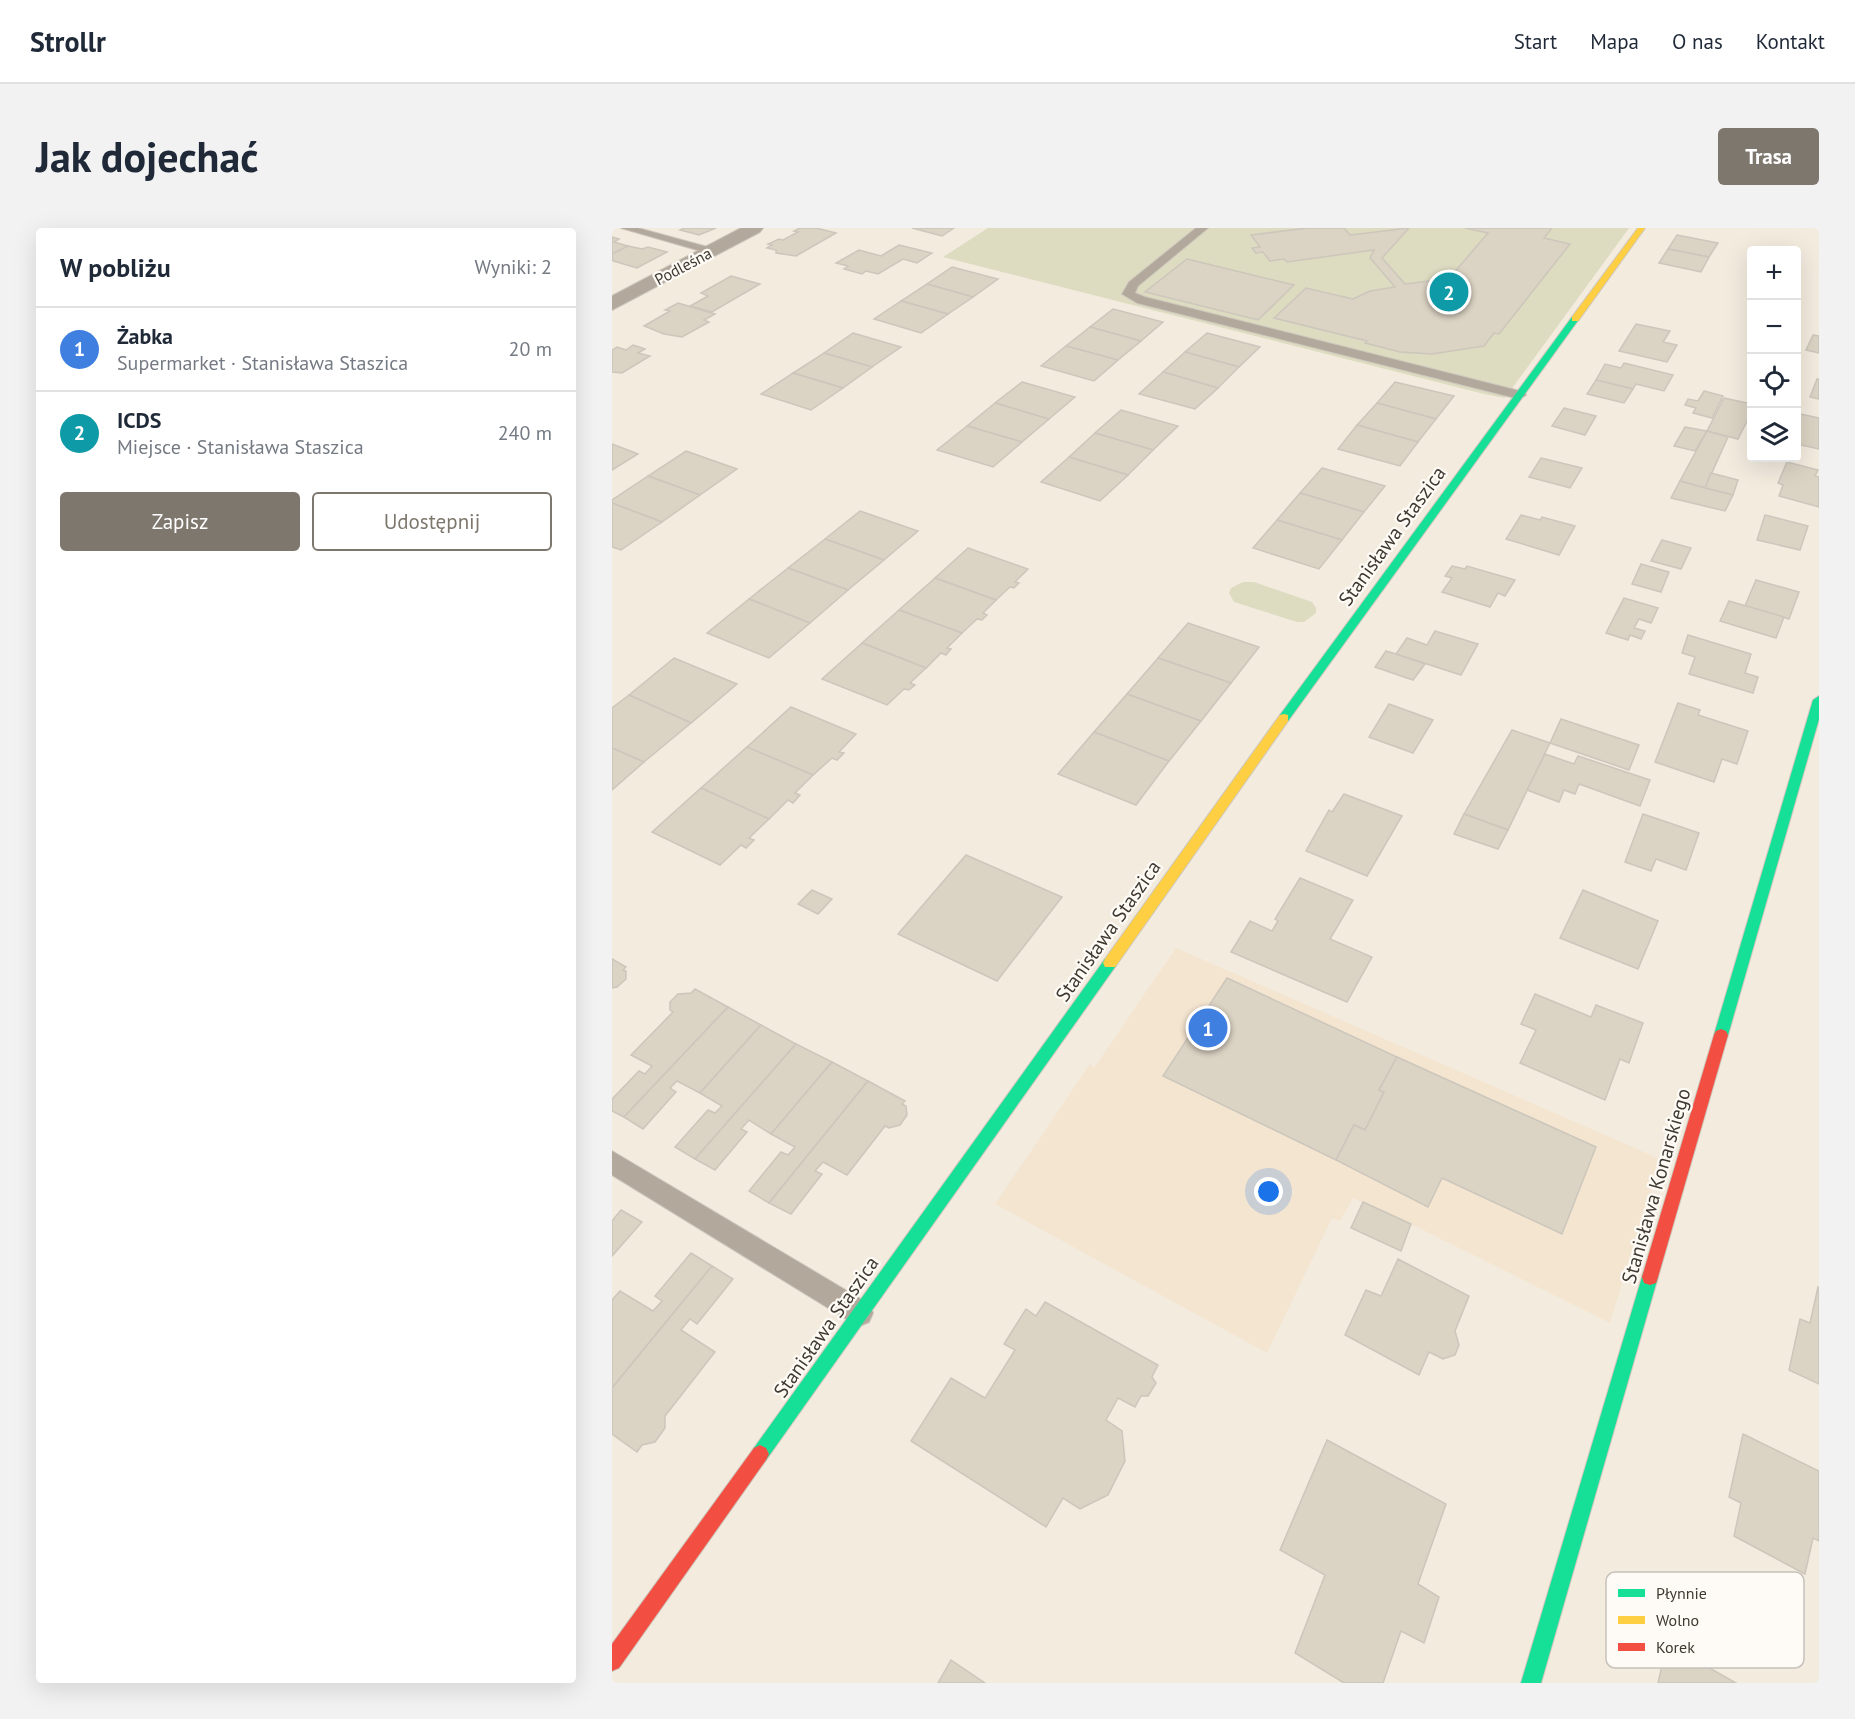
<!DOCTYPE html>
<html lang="pl">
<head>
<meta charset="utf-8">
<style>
  body { margin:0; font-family:"PT Sans",sans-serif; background:#f2f2f3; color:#1f2937 }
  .controls { position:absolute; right:18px; top:18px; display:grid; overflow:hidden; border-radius:6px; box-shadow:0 6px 24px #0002 }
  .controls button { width:54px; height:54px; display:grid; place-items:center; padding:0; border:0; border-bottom:2px solid #e0e1e3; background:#fff; color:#1f2937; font:30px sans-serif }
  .you { position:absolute; left:657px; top:964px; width:21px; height:21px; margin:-15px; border:4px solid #fff; border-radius:50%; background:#1a73e8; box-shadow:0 0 0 9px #1a73e833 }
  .badge { display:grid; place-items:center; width:39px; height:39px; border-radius:50%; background:#7e776d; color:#fff; font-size:20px; font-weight:700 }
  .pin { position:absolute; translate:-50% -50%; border:3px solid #fff; box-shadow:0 2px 6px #0006 }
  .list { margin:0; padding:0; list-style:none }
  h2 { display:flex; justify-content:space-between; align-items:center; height:78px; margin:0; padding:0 24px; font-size:26px }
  h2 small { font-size:20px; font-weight:400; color:#747a83 }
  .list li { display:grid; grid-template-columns:39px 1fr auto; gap:18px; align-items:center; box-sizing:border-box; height:84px; padding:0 24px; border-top:2px solid #e0e1e3 }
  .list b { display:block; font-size:22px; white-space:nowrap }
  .list p { margin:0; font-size:20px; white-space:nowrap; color:#747a83 }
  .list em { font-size:20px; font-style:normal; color:#747a83 }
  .actions { display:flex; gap:12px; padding:18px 24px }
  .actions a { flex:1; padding:14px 0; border:2px solid #7e776d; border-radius:6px; text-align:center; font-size:21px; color:#7e776d }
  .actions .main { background:#7e776d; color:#fff }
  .icon { flex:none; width:33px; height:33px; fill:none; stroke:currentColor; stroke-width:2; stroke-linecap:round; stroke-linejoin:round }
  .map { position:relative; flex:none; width:1207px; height:1455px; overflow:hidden; border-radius:6px }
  header { display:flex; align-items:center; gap:36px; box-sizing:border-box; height:84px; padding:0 30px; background:#fff; border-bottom:2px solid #e0e1e3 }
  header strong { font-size:28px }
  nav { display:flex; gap:33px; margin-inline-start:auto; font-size:21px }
  .intro { display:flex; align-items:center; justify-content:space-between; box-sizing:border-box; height:144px; padding:0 36px }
  h1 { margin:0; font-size:42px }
  .button { padding:15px 27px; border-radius:6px; background:#7e776d; color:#fff; font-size:21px; font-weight:700 }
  main { display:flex; gap:36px; padding:0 36px }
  aside { flex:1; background:#fff; border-radius:6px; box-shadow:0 6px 24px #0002 }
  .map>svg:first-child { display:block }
</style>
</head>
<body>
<header>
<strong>Strollr</strong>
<nav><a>Start</a><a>Mapa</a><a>O nas</a><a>Kontakt</a></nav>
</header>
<div class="intro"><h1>Jak dojechać</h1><a class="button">Trasa</a></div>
<main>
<aside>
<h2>W pobliżu<small>Wyniki: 2</small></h2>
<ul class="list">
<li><span class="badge" style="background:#3f7fe0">1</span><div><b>Żabka</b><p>Supermarket · Stanisława Staszica</p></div><em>20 m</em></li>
<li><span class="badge" style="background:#0f9aa8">2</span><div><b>ICDS</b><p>Miejsce · Stanisława Staszica</p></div><em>240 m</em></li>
</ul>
<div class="actions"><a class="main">Zapisz</a><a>Udostępnij</a></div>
</aside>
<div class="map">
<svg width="1207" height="1455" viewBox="0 0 1207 1455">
  <rect width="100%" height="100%" fill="#f3ebde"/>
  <polygon fill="#f4e5d0" points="564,720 1048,931 998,1095 799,996 741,970 728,993 720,990 655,1125 383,976 478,836 482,840"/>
  <g fill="#dddbc0">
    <polygon points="376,0 1017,0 893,170 872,166 331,29"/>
    <polygon points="631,354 642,354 700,374 704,380 704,385 692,394 685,394 622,374 617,365 619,360"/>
  </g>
  <g fill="#dbd3c3" stroke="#ccc6bc" stroke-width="1.5">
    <polygon points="72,0 104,0 87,7 68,2"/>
    <polygon points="188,0 204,0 224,5 184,28 164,25 164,22 155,20 160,17 156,16 167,11 171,12 186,4 182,3"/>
    <polygon points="300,0 342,0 330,8"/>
    <polygon points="695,0 732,0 738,7 797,0 770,30 793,56 825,52 834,54 876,5 853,0 940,0 932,10 958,16 887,106 882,105 872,118 820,126 788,124 753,115 755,113 662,90 694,60 741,71 758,63 783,59 758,30 762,22 675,34 672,31 658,33 651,24 644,25 640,20 648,19 639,7"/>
    <polygon points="1065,7 1106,15 1097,29 1056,21"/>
    <polygon points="0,9 7,11 2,14 16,18 0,26"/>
    <polygon points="287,17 320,25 305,35 291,31 266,46 254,43 250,46 232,41 236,38 224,35 247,22 269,28"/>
    <polygon points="16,18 30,21 36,19 55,24 25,40 1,33 0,26"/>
    <polygon points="1056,21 1097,29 1089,44 1047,35"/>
    <polygon points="575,31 682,57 646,92 533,64"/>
    <polygon points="340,39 386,51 361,69 315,56"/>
    <polygon points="119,48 148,56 100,84 78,78 96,68 89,65"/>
    <polygon points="315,56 361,69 336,86 289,73"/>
    <polygon points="289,73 336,86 309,105 262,91"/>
    <polygon points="66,75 103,86 92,92 97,94 70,109 52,106 32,98 58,83 53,82"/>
    <polygon points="501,81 551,94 529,113 478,99"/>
    <polygon points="1024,96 1058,103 1051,114 1065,117 1055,134 1007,123"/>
    <polygon points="478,99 529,113 506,132 454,118"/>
    <polygon points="241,105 289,119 260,139 212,125"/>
    <polygon points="595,105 648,119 627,139 573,124"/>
    <polygon points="1201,107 1207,108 1207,125 1194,122"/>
    <polygon points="21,117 33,121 26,125 38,128 10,145 0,144 0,122 5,119 14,122"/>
    <polygon points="454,118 506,132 482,153 429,138"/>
    <polygon points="573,124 627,139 606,160 551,144"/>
    <polygon points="212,125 260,139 231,160 181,145"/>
    <polygon points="1012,135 1061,147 1052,163 1024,156 1021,161 984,152 993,136 1009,140"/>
    <polygon points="551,144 606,160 583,181 527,166"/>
    <polygon points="181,145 231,160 199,182 149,166"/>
    <polygon points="1205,151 1207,151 1207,171 1198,169"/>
    <polygon points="984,152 1021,161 1012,175 975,166"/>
    <polygon points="410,154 463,169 437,191 383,175"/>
    <polygon points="783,154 842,168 824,191 765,175"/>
    <polygon points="1092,163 1111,168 1100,190 1081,185 1084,180 1073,177 1076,171 1086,173"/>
    <polygon points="1112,170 1140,176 1140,183 1126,211 1095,203"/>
    <polygon points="383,175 437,191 410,214 355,198"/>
    <polygon points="765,175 824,191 806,214 745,197"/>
    <polygon points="952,180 984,188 973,207 940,198"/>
    <polygon points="509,182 566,198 541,222 483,205"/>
    <polygon points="1184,185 1207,190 1207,221 1184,216"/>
    <polygon points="745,197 806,214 788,238 726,221"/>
    <polygon points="355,198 410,214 381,239 325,222"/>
    <polygon points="1073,199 1095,203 1083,223 1062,218"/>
    <polygon points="1095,203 1116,209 1093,260 1068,253"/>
    <polygon points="483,205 541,222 516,247 457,229"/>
    <polygon points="0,216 26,226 0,242"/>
    <polygon points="74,223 125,241 88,267 36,248"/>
    <polygon points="457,229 516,247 488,273 429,254"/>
    <polygon points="929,230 970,240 958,260 917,249"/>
    <polygon points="1175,234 1206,242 1203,248 1207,249 1207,279 1167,268 1171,257 1166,255"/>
    <polygon points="710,240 773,258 752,284 688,265"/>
    <polygon points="1099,245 1126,252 1121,267 1093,260"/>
    <polygon points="36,248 88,267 50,294 0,275 0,272"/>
    <polygon points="1068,253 1093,260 1121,267 1113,283 1059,270"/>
    <polygon points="688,265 752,284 730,312 665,292"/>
    <polygon points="0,275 50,294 9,322 0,319"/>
    <polygon points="248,283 306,303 272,332 213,311"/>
    <polygon points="909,287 928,292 930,289 963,298 947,327 894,311"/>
    <polygon points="1153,287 1196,298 1188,322 1145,312"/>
    <polygon points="665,292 730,312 707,341 641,320"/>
    <polygon points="213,311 272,332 236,362 176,340"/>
    <polygon points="1050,312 1079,320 1069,341 1039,333"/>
    <polygon points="356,320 416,341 403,354 407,355 402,360 398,359 384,372 323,350"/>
    <polygon points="1029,336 1057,344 1049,364 1020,356"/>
    <polygon points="840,338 853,341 855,338 903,352 893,368 886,365 878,379 830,364 840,350 833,348"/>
    <polygon points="176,340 236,362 198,395 137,371"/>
    <polygon points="323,350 384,372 371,385 375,387 370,392 365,391 350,405 287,382"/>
    <polygon points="1144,352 1187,364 1177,391 1133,378"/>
    <polygon points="1012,370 1046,380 1039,395 1027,391 1022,400 1033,403 1029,411 1018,407 1016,412 994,405"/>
    <polygon points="137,371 198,395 157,430 95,405"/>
    <polygon points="1117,373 1172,389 1164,410 1108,393"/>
    <polygon points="287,382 350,405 335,420 339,421 334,427 329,425 314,440 250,415"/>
    <polygon points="576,395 647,419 619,455 546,430"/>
    <polygon points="823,403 866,416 849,447 784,426 795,410 815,417"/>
    <polygon points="1076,407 1139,426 1133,445 1146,449 1141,465 1077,446 1083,429 1070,425"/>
    <polygon points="250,415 314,440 298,455 303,457 297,462 292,461 275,477 210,451"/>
    <polygon points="774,423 784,426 813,436 801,452 763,439"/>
    <polygon points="62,430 125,456 79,495 17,467"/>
    <polygon points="546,430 619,455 589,493 515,466"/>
    <polygon points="515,466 589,493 557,533 482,504"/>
    <polygon points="17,467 79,495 32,534 0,520 0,480"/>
    <polygon points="1066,475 1088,482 1086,487 1136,503 1125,536 1110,531 1102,554 1043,534"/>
    <polygon points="777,476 821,492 801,525 757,509"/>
    <polygon points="179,479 244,506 227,524 232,525 225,532 220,530 201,547 135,519"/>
    <polygon points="949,491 1027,517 1017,542 938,515"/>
    <polygon points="900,502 938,515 896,602 852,586"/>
    <polygon points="482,504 557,533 524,577 446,546"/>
    <polygon points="135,519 201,547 183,565 188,567 181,575 176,572 157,591 89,560"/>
    <polygon points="0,520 32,534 0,562"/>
    <polygon points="933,526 962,536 966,528 1038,552 1028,578 967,556 963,566 952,562 947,574 915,562"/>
    <polygon points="89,560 157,591 137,610 142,612 134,620 129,617 108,637 40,604"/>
    <polygon points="732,566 790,588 755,648 694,623 717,582 720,584"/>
    <polygon points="852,586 896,602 886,621 842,606"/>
    <polygon points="1031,586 1087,605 1074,642 1044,631 1039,643 1013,634"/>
    <polygon points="354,627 450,669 385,753 286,706"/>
    <polygon points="688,650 741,672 718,711 760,729 735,774 619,724 638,693 660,703 666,693 663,691"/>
    <polygon points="200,662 220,671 206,686 186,676"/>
    <polygon points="971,662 1046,693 1026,741 948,710"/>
    <polygon points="0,731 14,739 11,742 14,743 14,751 5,759 0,760"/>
    <polygon points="615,750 785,829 767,862 772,864 753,902 742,897 724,932 551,848"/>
    <polygon points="83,761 116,779 12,889 0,883 0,871 27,843 33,846 40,838 19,827 61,784 58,782 58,774 66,766 79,765"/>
    <polygon points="923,766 979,789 984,777 1031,795 1017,835 1008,831 993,872 908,835 924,802 909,796"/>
    <polygon points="116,779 149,797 88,865 65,853 58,860 64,864 31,901 12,889"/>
    <polygon points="149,797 184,816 83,931 63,919 96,882 103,885 110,878 88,865"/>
    <polygon points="184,816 220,834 159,906 137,892 129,901 135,904 103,942 83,931"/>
    <polygon points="785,829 984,919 950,1006 830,950 816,979 724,932 742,897 753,902 772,864 767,862"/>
    <polygon points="220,834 256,853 157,975 137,963 169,924 176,927 183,919 159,906"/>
    <polygon points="256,853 293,873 290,876 294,878 295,887 288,897 277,900 273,898 235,947 211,934 203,943 210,946 179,986 157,975"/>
    <polygon points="751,974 799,996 789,1023 739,1000"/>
    <polygon points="9,982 30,994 0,1028 0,993"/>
    <polygon points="79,1025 100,1038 0,1160 0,1072 8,1063 41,1083 50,1073 43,1068"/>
    <polygon points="786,1031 857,1068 843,1103 847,1117 843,1127 831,1131 817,1124 807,1147 733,1107 754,1062 769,1068"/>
    <polygon points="100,1038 121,1051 85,1096 78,1091 69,1102 103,1124 53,1188 53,1200 43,1214 30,1217 25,1224 0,1206 0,1160"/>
    <polygon points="1206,1059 1207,1059 1207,1156 1177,1142 1188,1091 1198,1095"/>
    <polygon points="433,1074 546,1137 540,1149 544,1155 536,1168 529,1168 523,1179 506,1170 494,1192 510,1203 513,1233 496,1267 468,1281 451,1270 434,1299 299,1213 339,1150 373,1170 403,1122 392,1116 414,1081 424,1088"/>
    <polygon points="1131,1206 1207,1243 1207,1313 1201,1310 1193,1346 1122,1308 1129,1275 1117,1269"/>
    <polygon points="715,1212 834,1276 806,1356 827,1369 812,1415 789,1403 771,1455 732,1455 683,1425 713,1347 668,1322"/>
    <polygon points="1055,1416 1124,1455 1046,1455"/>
    <polygon points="339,1432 373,1455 326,1455"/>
  </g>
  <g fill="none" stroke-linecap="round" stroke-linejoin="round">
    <defs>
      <g id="lane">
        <polygon points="9,0 26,0 103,21 105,23 99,26"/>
        <polygon points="584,0 596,0 526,58 523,65 533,69 912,164 914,167 907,171 525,75 510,66 517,54"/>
        <polygon points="0,923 257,1076 261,1085 257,1094 248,1098 239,1094 0,947"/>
      </g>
      <polygon id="street" points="129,0 151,0 148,4 0,82 0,68"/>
      <g id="fast">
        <polygon points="960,89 967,91 676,493 668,493 668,487"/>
        <polygon points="1207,468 1207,491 1116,807 1114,811 1109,813 1104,811 1102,807 1201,472"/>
        <polygon points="498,729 503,731 505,735 503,739 154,1232 148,1235 142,1232 139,1226 142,1220 493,731"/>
        <polygon points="1038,1041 1044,1043 1046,1049 929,1455 909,1455 1030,1049 1032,1043"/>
      </g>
      <g id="slow">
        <polygon points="1026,0 1033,0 966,93 960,93 960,89"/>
        <polygon points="672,486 676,487 676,493 503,739 493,739 491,735 493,731 668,487"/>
      </g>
      <g id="jam">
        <polygon points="1109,801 1114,803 1116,807 1046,1049 1044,1055 1038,1057 1032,1055 1030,1049 1102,807 1104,803"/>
        <polygon points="148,1217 154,1220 157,1226 154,1232 7,1440 0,1443 0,1416 142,1220"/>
      </g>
    </defs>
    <use href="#lane" stroke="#cdc7bd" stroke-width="2"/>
    <use href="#street" stroke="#cdc7bd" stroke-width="2"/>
    <use href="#fast" stroke="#cdc7bd" stroke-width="2"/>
    <use href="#slow" stroke="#cdc7bd" stroke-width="2"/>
    <use href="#jam" stroke="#cdc7bd" stroke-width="2"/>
    <use href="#lane" fill="#b3a89c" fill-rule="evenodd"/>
    <use href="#street" fill="#b3a89c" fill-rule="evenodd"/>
    <use href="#fast" fill="#16e098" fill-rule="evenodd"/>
    <use href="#slow" fill="#ffcf43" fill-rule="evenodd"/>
    <use href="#jam" fill="#f24e42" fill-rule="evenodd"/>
  </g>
  <g text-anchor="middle" stroke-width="4.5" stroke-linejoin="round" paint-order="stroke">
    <g font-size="16" fill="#3f3930" stroke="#fefbf6">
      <text transform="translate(71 38) rotate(-28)" y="6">Podleśna</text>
    </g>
    <g font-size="20" fill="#3f3930" stroke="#fefbf6">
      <text transform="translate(780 308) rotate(-54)" y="7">Stanisława Staszica</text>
      <text transform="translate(496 703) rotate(-55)" y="7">Stanisława Staszica</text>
      <text transform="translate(1044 958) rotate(-74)" y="7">Stanisława Konarskiego</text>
      <text transform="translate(214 1099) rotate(-55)" y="7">Stanisława Staszica</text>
    </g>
  </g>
  <rect x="994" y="1344" width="198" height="96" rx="9" fill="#fefbf6" stroke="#c5c1bb" stroke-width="1.5"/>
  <rect x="1006" y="1361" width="27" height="8" fill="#16e098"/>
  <rect x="1006" y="1388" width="27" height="8" fill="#ffcf43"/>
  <rect x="1006" y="1415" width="27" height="8" fill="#f24e42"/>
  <g font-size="16" fill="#3f3930">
    <text x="1044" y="1371">Płynnie</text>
    <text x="1044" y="1398">Wolno</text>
    <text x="1044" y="1425">Korek</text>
  </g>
</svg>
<div class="controls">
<button>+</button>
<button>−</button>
<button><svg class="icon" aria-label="locate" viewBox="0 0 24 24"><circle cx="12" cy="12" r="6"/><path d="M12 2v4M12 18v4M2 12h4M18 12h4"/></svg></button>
<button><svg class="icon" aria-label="layers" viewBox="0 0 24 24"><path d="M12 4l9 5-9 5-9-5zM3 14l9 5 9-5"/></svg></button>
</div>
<div class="you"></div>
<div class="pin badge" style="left:596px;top:800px;background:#3f7fe0">1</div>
<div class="pin badge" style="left:837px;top:64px;background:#0f9aa8">2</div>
</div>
</main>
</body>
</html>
